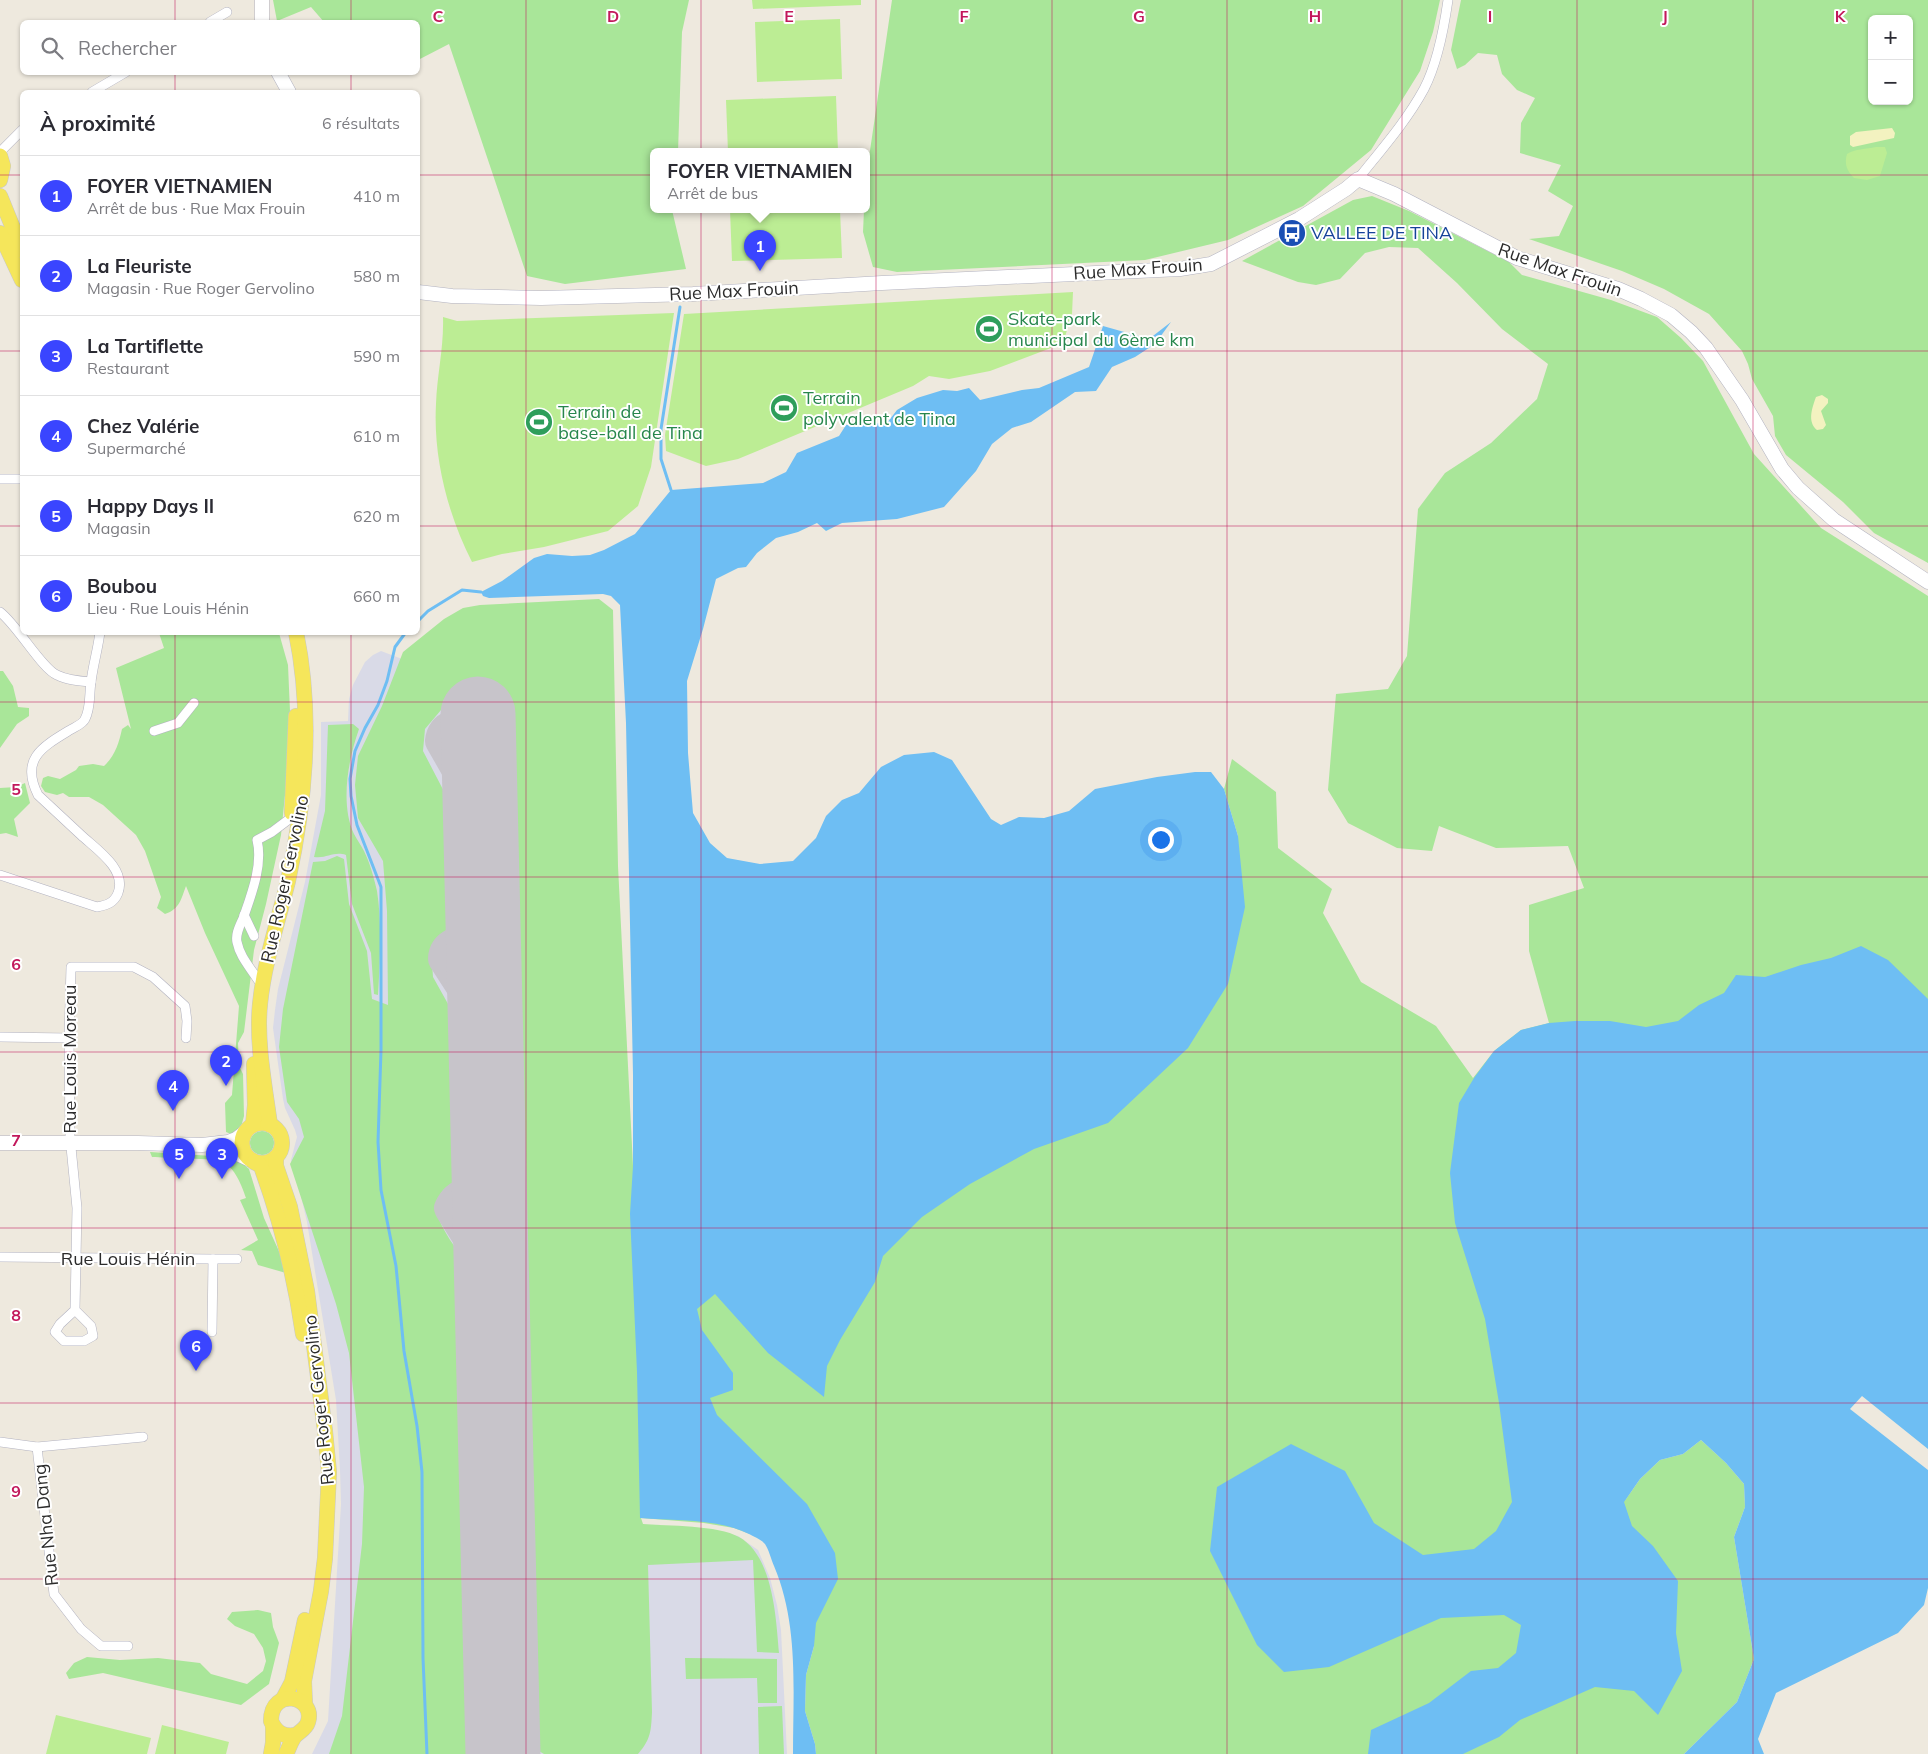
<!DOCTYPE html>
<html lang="fr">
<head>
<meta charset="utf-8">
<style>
  body { margin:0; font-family:Mulish,sans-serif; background:#f7f7f7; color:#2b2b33 }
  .controls { position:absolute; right:15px; top:15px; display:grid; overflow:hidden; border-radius:8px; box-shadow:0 1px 4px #0004 }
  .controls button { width:45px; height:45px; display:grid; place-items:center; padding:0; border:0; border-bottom:1px solid #e1e1e2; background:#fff; color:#2b2b33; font:25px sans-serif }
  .you { position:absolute; left:1160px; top:839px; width:18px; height:18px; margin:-12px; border:4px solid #fff; border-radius:50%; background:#1a73e8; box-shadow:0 0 0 8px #1a73e833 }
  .badge { display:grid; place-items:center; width:32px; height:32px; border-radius:50%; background:#3a45ff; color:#fff; font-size:16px; font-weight:700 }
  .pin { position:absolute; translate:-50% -41px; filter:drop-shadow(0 1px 2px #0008) }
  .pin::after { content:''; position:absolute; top:26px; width:18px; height:15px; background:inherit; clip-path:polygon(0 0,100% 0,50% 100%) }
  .popup { position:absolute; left:650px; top:148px; width:220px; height:65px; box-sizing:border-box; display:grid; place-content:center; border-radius:8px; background:#fff; filter:drop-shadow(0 1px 4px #0005); font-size:16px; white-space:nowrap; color:#7c7c81 }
  .popup b { font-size:19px; color:#2b2b33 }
  .popup::after { content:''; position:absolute; left:50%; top:100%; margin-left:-10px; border:10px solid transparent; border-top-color:#fff }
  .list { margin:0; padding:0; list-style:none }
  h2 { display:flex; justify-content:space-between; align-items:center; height:65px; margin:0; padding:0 20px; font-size:21px }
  h2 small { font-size:16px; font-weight:400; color:#7c7c81 }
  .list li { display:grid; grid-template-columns:32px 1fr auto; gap:15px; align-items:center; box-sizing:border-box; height:80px; padding:0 20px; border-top:1px solid #e1e1e2 }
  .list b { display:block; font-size:19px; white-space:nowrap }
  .list p { margin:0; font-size:16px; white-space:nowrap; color:#7c7c81 }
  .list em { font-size:16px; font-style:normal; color:#7c7c81 }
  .icon { flex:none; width:28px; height:28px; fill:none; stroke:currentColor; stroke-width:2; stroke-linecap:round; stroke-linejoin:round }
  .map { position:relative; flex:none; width:1928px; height:1754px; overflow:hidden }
  .search { position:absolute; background:#fff; box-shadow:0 1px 4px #0004; left:20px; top:20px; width:400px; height:55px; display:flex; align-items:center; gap:12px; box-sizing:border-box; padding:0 18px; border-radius:8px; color:#7c7c81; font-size:19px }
  .panel { position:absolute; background:#fff; box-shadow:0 1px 4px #0004; left:20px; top:90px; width:400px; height:545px; border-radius:8px }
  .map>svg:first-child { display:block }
</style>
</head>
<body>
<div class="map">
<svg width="1928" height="1754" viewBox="0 0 1928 1754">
  <rect width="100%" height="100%" fill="#eee9de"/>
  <polygon fill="#d9dae7" points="492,611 635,1532 722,1533 738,1536 758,1550 770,1578 777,1605 781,1630 787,1754 312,1754 328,1721 341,1504 340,1470 336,1400 307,1222 300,1192 292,1168 291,1160 297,1137 295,1130 285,1108 283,1099 273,1028 275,1010 278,989 305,882 321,795 321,722 348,721 349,699 353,685 365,662 373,655 381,651 402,659"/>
  <g fill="#a9e699" fill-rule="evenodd">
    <polygon points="273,0 689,0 682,32 678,152 654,152 654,210 672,210 686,269 565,284 527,276 449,44 418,60 418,22 324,22 311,7 277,21"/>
    <polygon points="892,0 1440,0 1433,32 1420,71 1371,150 1303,206 1228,240 1145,260 897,272 873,267 863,232 864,210 866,210 866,178"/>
    <path d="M 1461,0 L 1928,0 L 1928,563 L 1874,533 L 1843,502 L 1786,455 L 1775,436 L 1773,416 L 1752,379 L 1748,364 L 1742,351 L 1709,314 L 1664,289 L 1622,271 L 1529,239 L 1559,236 L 1573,206 L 1548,191 L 1561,165 L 1520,153 L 1521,123 L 1535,98 L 1517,90 L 1502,74 L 1497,55 L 1478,53 L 1465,65 L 1457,69 L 1451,50 ZM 1872,19 L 1909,19 L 1909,101 L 1872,101 Z"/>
    <path d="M 1372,196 L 1409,211 L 1509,262 L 1522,275 L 1611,300 L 1657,317 L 1681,338 L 1703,361 L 1754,454 L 1821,528 L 1928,596 L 1928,1037 L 1624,1502 L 1640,1479 L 1660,1460 L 1683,1454 L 1701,1440 L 1726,1463 L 1744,1484 L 1745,1507 L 1734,1537 L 1754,1659 L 1737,1702 L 1684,1754 L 816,1754 L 815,1744 L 805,1711 L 806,1675 L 814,1646 L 781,1532 L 750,1534 L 734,1528 L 704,1523 L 641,1518 L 643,1524 C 668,1526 718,1525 739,1537 C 773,1556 776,1617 779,1653 L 757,1652 L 753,1560 L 648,1565 L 652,1712 C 651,1731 651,1739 638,1754 L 544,1754 L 537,1750 L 529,1738 L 504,706 L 441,710 L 425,729 L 423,751 L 450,803 L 456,919 L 431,950 L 433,977 L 457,1020 L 462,1180 C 442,1185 435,1197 439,1218 C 441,1228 459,1253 465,1262 L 474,1754 L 329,1754 L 342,1716 L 362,1544 L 364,1487 L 349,1353 L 336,1304 L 290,1164 L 304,1137 L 299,1119 L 287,1102 L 279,1047 L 283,1009 L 313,862 L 325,861 L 337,856 L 344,859 L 349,904 L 367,951 L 372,999 L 388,1005 L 387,911 L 383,861 L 358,818 L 355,785 L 358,756 L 382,706 L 403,652 L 444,619 L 463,608 L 480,605 L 599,599 L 613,610 L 618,866 L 633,1166 L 1238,836 L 1224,789 L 1232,759 L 1276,792 L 1278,848 L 1332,889 L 1323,913 L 1361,982 L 1436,1026 L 1473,1078 L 1494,1051 L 1521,1030 L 1549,1023 L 1529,951 L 1529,905 L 1584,888 L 1568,846 L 1496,848 L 1439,826 L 1432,851 L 1397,848 L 1348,823 L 1328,790 L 1336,694 L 1388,689 L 1407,656 L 1418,509 L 1445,473 L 1491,443 L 1537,399 L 1548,364 L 1502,329 L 1457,283 L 1418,248 L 1389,247 L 1365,253 L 1340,279 L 1316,285 L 1298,282 L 1242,261 L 1353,200 Z"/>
    <path d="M 159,633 L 279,633 L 288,665 L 291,735 L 281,835 L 266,904 L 254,950 L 244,1032 L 238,1043 L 239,1066 L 243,1074 L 244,1116 L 241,1127 L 231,1134 L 226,1132 L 225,1103 L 232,1095 L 239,1006 L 205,933 L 186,886 C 181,899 180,909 165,914 L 157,908 L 161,897 L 145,851 L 136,835 L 103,805 L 89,797 L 69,797 L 63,793 L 57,795 L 45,792 L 41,786 L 43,778 L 48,776 L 60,779 L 76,770 L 79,766 L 93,764 L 104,766 C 115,756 119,743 122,729 L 128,725 L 131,729 L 116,668 L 164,648 Z"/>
    <polygon points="0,671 3,671 13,686 18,707 29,708 29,716 17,724 0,748"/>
    <path d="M 353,724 L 359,729 C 348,760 340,804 354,834 C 357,840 361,845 364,851 C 370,863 374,878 377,891 C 382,922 380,963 378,995 L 374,994 L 371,953 L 352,904 L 346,855 C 333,851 327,859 314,857 L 325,811 L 328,725 Z"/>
    <polygon points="25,783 30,803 14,819 18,837 6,833 0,834 0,788 16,787"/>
    <circle cx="262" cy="1143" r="12"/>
    <path d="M 150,1152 L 228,1157 L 233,1155 L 249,1169 L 264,1218 L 287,1269 L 286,1273 L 258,1265 L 252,1251 L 241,1250 L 258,1240 L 240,1200 L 246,1198 C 242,1186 235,1168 223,1162 C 215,1158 165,1158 152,1157 Z"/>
    <polygon points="258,1610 271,1613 273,1627 279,1643 269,1684 241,1705 103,1673 69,1679 66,1673 74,1663 87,1657 120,1660 158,1658 200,1663 211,1674 247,1684 263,1671 266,1661 263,1648 254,1634 235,1626 227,1619 232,1612"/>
    <polygon points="685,1658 777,1659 777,1703 758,1703 757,1678 686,1679"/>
    <polygon points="782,1706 784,1754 759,1754 758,1707"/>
  </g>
  <g fill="#f3f2c0">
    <polygon points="1892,128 1895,133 1894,138 1853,147 1850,145 1850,136 1856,132"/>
    <path d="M 1822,395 L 1828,399 L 1828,403 L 1821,411 L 1826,425 L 1823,429 L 1817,430 C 1807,422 1812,408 1816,397 Z"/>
  </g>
  <g fill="#bced94">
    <polygon points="752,0 861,0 861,5 753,9"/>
    <polygon points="840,19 842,79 757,82 755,22"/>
    <polygon points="836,96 838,152 728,152 726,100"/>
    <path d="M 1876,147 L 1885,147 L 1887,153 L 1880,176 L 1867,180 L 1854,178 C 1847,171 1844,164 1847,154 C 1855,149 1866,149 1876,147 Z"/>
    <polygon points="730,210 840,210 842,258 732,261"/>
    <polygon points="1073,292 1072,314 1064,340 1051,348 990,371 949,379 929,376 913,386 738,459 706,466 666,451 665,435 684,314"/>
    <path d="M 674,313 L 651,467 L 638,506 L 608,531 L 544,547 L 502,554 L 472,562 C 448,515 433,458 436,404 C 437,375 444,347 443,317 L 457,321 Z"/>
    <polygon points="56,1715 151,1738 147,1754 46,1754"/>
    <polygon points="162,1725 229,1742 226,1754 155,1754"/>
  </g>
  <g fill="#6ebef3">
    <path d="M 1171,322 L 1155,344 L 1135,357 L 1112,367 L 1096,391 L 1075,392 L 1031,422 L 1012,428 L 992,444 L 976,471 L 944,507 L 897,519 L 842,523 L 826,531 L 817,523 L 798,532 L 776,538 L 757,553 L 746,567 L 738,568 L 716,579 L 703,629 L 687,681 L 688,753 L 693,813 L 710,843 L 727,858 L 760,864 L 793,861 L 816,838 L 826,816 L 842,800 L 859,793 L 881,767 L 904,755 L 934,752 L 952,760 L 991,819 L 1001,825 L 1019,817 L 1044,818 L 1069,811 L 1095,789 L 1157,777 L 1195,772 L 1211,772 L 1224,789 L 1238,836 L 1245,907 L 1228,984 L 1188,1048 L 1108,1123 L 1034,1149 L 970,1184 L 922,1217 L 883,1256 L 875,1282 L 840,1340 L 827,1366 L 824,1397 L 768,1353 L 715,1294 L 697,1309 L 702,1330 L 733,1373 L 733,1390 L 710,1398 L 717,1415 L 807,1504 L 835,1553 L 838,1579 L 816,1623 L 814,1646 L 806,1675 L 805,1711 L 815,1744 L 816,1754 L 793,1754 C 793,1691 799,1625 774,1566 C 771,1559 769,1550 765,1544 C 762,1540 753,1536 749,1534 C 717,1518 675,1521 640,1518 L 637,1372 L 630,1214 L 633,1166 L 633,1075 L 626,723 L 620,605 L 611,596 L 603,594 L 489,598 L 483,596 L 481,592 L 502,581 L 534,558 L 547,554 L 572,556 L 590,555 L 604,550 L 635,534 L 671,490 L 763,483 L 786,472 L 797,453 L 839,436 L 846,425 L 887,423 L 897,410 L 917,398 L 943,390 L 957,391 L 969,388 L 980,400 L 1022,390 L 1039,388 L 1089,367 L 1103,326 L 1149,339 Z"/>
    <polygon points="1861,946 1888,960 1928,999 1928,1449 1862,1396 1850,1409 1928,1470 1928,1588 1924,1605 1898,1633 1776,1693 1758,1739 1764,1754 1684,1754 1737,1702 1754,1659 1734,1537 1745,1507 1744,1484 1726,1463 1701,1440 1683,1454 1660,1460 1640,1479 1624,1502 1632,1526 1653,1546 1678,1581 1676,1633 1682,1671 1658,1715 1634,1691 1595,1687 1520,1720 1499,1737 1463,1754 1368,1754 1371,1730 1429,1703 1471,1671 1498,1668 1516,1653 1521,1625 1504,1615 1441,1618 1329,1667 1284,1672 1257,1645 1210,1551 1217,1487 1291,1444 1345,1471 1374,1523 1423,1555 1474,1549 1496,1531 1512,1502 1499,1403 1485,1319 1455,1223 1450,1173 1459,1103 1474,1078 1494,1051 1521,1030 1549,1023 1575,1021 1610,1021 1646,1027 1678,1021 1699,1005 1724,993 1736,975 1765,977 1801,965 1831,958"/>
  </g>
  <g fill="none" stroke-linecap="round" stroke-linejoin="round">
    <g stroke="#6ebef3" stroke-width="3">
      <polyline points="671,490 661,459 661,429 680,307"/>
      <polyline points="418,621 428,611 462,590 481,592"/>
      <polyline points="406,632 395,647 387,681 378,705 365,728 355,751 350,779 351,796 357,825 381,887 381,1050 378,1142 381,1190 396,1266 404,1351 417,1426 422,1472 423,1658 427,1754"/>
    </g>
    <g stroke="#c7c4ca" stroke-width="30">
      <path d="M 479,768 C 503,726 443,709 440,741 L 472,797 L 480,818"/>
      <path d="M 484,979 C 509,935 443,929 443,959 L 485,1024"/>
      <path d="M 490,1231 C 512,1197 465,1175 449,1208 L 450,1210 L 491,1275"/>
    </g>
    <polyline stroke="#c7c4ca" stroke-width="75" points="478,714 503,1754"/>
    <defs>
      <g id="street">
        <polyline points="210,22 227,12"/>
        <polyline points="92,92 126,72"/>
        <polyline points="0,152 22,130"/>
        <path d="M 1358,179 C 1381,150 1406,122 1424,89 C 1437,64 1444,28 1448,0"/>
        <polyline points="0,479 22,479"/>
        <path d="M 0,612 C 18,626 42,669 57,675 C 67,680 79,681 91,682"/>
        <polyline points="154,731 178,723 194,703"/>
        <path d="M 0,875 L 97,907 C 107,905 114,903 118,893 C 127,869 96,849 81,835 C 66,821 52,808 38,795 C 20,759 42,747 70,730 C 75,727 83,724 85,719 C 91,708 89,694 91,682 C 93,665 98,649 100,632"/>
        <polyline points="244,915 254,936"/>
        <path d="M 258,980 C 250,967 240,957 237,942 C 235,933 241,924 244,916 C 252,893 263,864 257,840 L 272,832 L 292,817"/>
        <polyline points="0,1037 69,1038"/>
        <polyline points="0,1257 213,1259 212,1332"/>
        <polyline points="213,1259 237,1259"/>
        <polyline points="75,1310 91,1326 93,1336 84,1341 64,1341 55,1332 60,1324 75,1310 77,1208 70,1137 69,1038 71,967 134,967 153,977 185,1006 187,1021 186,1038"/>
        <polyline points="0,1442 37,1447 143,1437"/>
        <polyline points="37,1447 54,1594 81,1629 101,1646 128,1646"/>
      </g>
      <g id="secondary">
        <polyline points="262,22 262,0"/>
        <polyline points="278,72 289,92"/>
        <polyline points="418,292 452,296 541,298 693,294 882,283 1180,269 1211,264 1299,219 1346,189 1358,179 1394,194 1517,258 1618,289 1641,299 1671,315 1691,332 1706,348 1742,400 1782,469 1798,488 1834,520 1928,582"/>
        <polyline points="0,1143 138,1143 202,1145 228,1142 236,1139 244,1133"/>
        <polyline points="215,1147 227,1149 248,1159"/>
      </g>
      <g id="primary">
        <polyline points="0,156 3,166 0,180"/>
        <polyline points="0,196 22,250"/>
        <polyline points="0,233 22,280"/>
        <polyline points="292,813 296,716"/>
        <circle cx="262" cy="1143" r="20"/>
        <polyline points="253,1125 255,1105 254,1064"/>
        <path d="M 270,1125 C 265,1087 256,1042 260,1004 C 264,963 278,922 288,881 C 306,799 313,715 296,632"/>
        <polyline points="276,1157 276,1166 290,1207 307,1291 325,1431 329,1472 325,1558 321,1591 304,1681 305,1705"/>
        <path d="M 254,1162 L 260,1165 L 262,1169 C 281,1222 295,1278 303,1334"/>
        <polyline points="283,1699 292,1682 305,1620"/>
        <polyline points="271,1754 273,1743 273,1727"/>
        <path d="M 286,1754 C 289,1748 291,1741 295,1736 C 300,1731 306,1729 308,1722 C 316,1696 271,1686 271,1721 C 276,1733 284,1737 296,1735"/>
      </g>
    </defs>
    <use href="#street" stroke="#b2b2c0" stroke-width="10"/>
    <use href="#secondary" stroke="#b2b2c0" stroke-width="15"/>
    <use href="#primary" stroke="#c8c8c8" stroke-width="16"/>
    <use href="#street" stroke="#fff" stroke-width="9"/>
    <use href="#secondary" stroke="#fff" stroke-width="14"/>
    <use href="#primary" stroke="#f5e65b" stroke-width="15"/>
  </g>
  <path fill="none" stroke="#c2185b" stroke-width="1" stroke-opacity="0.55" d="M 175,0 L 175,22M 351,0 L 351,22M 526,0 L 526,1754M 701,0 L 701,1754M 876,0 L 876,1754M 1052,0 L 1052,1754M 1227,0 L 1227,1754M 1402,0 L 1402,1754M 1577,0 L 1577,1754M 1753,0 L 1753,1754M 175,72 L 175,92M 351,72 L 351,92M 0,175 L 22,175M 418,175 L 1928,175M 0,351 L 22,351M 418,351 L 1928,351M 0,526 L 22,526M 418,526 L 1928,526M 175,632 L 175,1754M 351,632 L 351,1754M 0,702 L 1928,702M 0,877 L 1928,877M 0,1052 L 1928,1052M 0,1228 L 1928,1228M 0,1403 L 1928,1403M 0,1579 L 1928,1579"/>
  <defs>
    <symbol id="bus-disc" viewBox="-11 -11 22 22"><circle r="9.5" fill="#1a4fb4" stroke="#fff"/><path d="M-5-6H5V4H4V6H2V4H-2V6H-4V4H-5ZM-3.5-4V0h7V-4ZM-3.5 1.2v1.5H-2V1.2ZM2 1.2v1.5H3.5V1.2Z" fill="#fff"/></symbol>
    <symbol id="stadium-disc" viewBox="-11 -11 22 22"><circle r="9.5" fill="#2e9e5b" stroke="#fff"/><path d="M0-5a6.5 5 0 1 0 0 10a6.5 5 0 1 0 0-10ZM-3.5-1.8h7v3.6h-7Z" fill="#fff"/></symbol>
  </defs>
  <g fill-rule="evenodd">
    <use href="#bus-disc" x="1276" y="217" width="32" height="32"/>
    <use href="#stadium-disc" x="973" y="313" width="32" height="32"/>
    <use href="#stadium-disc" x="768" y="392" width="32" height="32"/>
    <use href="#stadium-disc" x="523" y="406" width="32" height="32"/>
  </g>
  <g text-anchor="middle" stroke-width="4" stroke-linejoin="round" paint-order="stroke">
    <g font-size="18" fill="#164399" stroke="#fff" text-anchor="start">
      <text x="1311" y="239">VALLEE DE TINA</text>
    </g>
    <g font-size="18" fill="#2c2c2c" stroke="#fff">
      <text transform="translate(1138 269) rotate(-4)" y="6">Rue Max Frouin</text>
      <text transform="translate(1560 270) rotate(19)" y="6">Rue Max Frouin</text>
      <text transform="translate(734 291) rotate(-3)" y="6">Rue Max Frouin</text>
      <text transform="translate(285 879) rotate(-78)" y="6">Rue Roger Gervolino</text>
      <text transform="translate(70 1059) rotate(-90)" y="6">Rue Louis Moreau</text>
      <text x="128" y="1265">Rue Louis Hénin</text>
      <text transform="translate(319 1400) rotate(-96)" y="6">Rue Roger Gervolino</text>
      <text transform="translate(46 1525) rotate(-96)" y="6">Rue Nha Dang</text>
    </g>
    <g font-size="18" fill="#27864d" stroke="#fff" text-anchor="start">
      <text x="1008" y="325">Skate-park<tspan x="1008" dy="21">municipal du 6ème km</tspan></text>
      <text x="803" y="404">Terrain<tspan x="803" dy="21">polyvalent de Tina</tspan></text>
      <text x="558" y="418">Terrain de<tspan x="558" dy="21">base-ball de Tina</tspan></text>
    </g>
  </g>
  <g font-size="16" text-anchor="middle" font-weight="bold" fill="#c2185b" stroke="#fff" stroke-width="4" stroke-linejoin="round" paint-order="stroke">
    <text x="438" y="22">C</text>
    <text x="613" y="22">D</text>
    <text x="789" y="22">E</text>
    <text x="964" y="22">F</text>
    <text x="1139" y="22">G</text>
    <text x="1315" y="22">H</text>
    <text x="1490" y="22">I</text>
    <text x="1665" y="22">J</text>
    <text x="1840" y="22">K</text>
    <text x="16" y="795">5</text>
    <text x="16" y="970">6</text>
    <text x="16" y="1146">7</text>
    <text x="16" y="1321">8</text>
    <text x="16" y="1497">9</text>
  </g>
</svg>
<div class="controls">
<button>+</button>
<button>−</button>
</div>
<div class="you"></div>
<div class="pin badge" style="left:760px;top:271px">1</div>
<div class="popup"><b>FOYER VIETNAMIEN</b>Arrêt de bus</div>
<div class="pin badge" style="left:226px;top:1086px">2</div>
<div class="pin badge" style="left:222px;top:1179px">3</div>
<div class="pin badge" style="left:173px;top:1111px">4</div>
<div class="pin badge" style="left:179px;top:1179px">5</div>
<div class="pin badge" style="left:196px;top:1371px">6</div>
<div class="search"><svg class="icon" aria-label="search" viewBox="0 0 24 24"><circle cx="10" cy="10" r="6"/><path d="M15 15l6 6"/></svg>Rechercher</div>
<section class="panel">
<h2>À proximité<small>6 résultats</small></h2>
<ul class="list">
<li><span class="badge">1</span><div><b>FOYER VIETNAMIEN</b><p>Arrêt de bus · Rue Max Frouin</p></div><em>410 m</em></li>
<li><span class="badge">2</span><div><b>La Fleuriste</b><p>Magasin · Rue Roger Gervolino</p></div><em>580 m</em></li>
<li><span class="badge">3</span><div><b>La Tartiflette</b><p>Restaurant</p></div><em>590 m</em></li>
<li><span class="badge">4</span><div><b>Chez Valérie</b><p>Supermarché</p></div><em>610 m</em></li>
<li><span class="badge">5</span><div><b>Happy Days II</b><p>Magasin</p></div><em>620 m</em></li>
<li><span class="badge">6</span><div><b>Boubou</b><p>Lieu · Rue Louis Hénin</p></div><em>660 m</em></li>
</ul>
</section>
</div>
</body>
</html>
